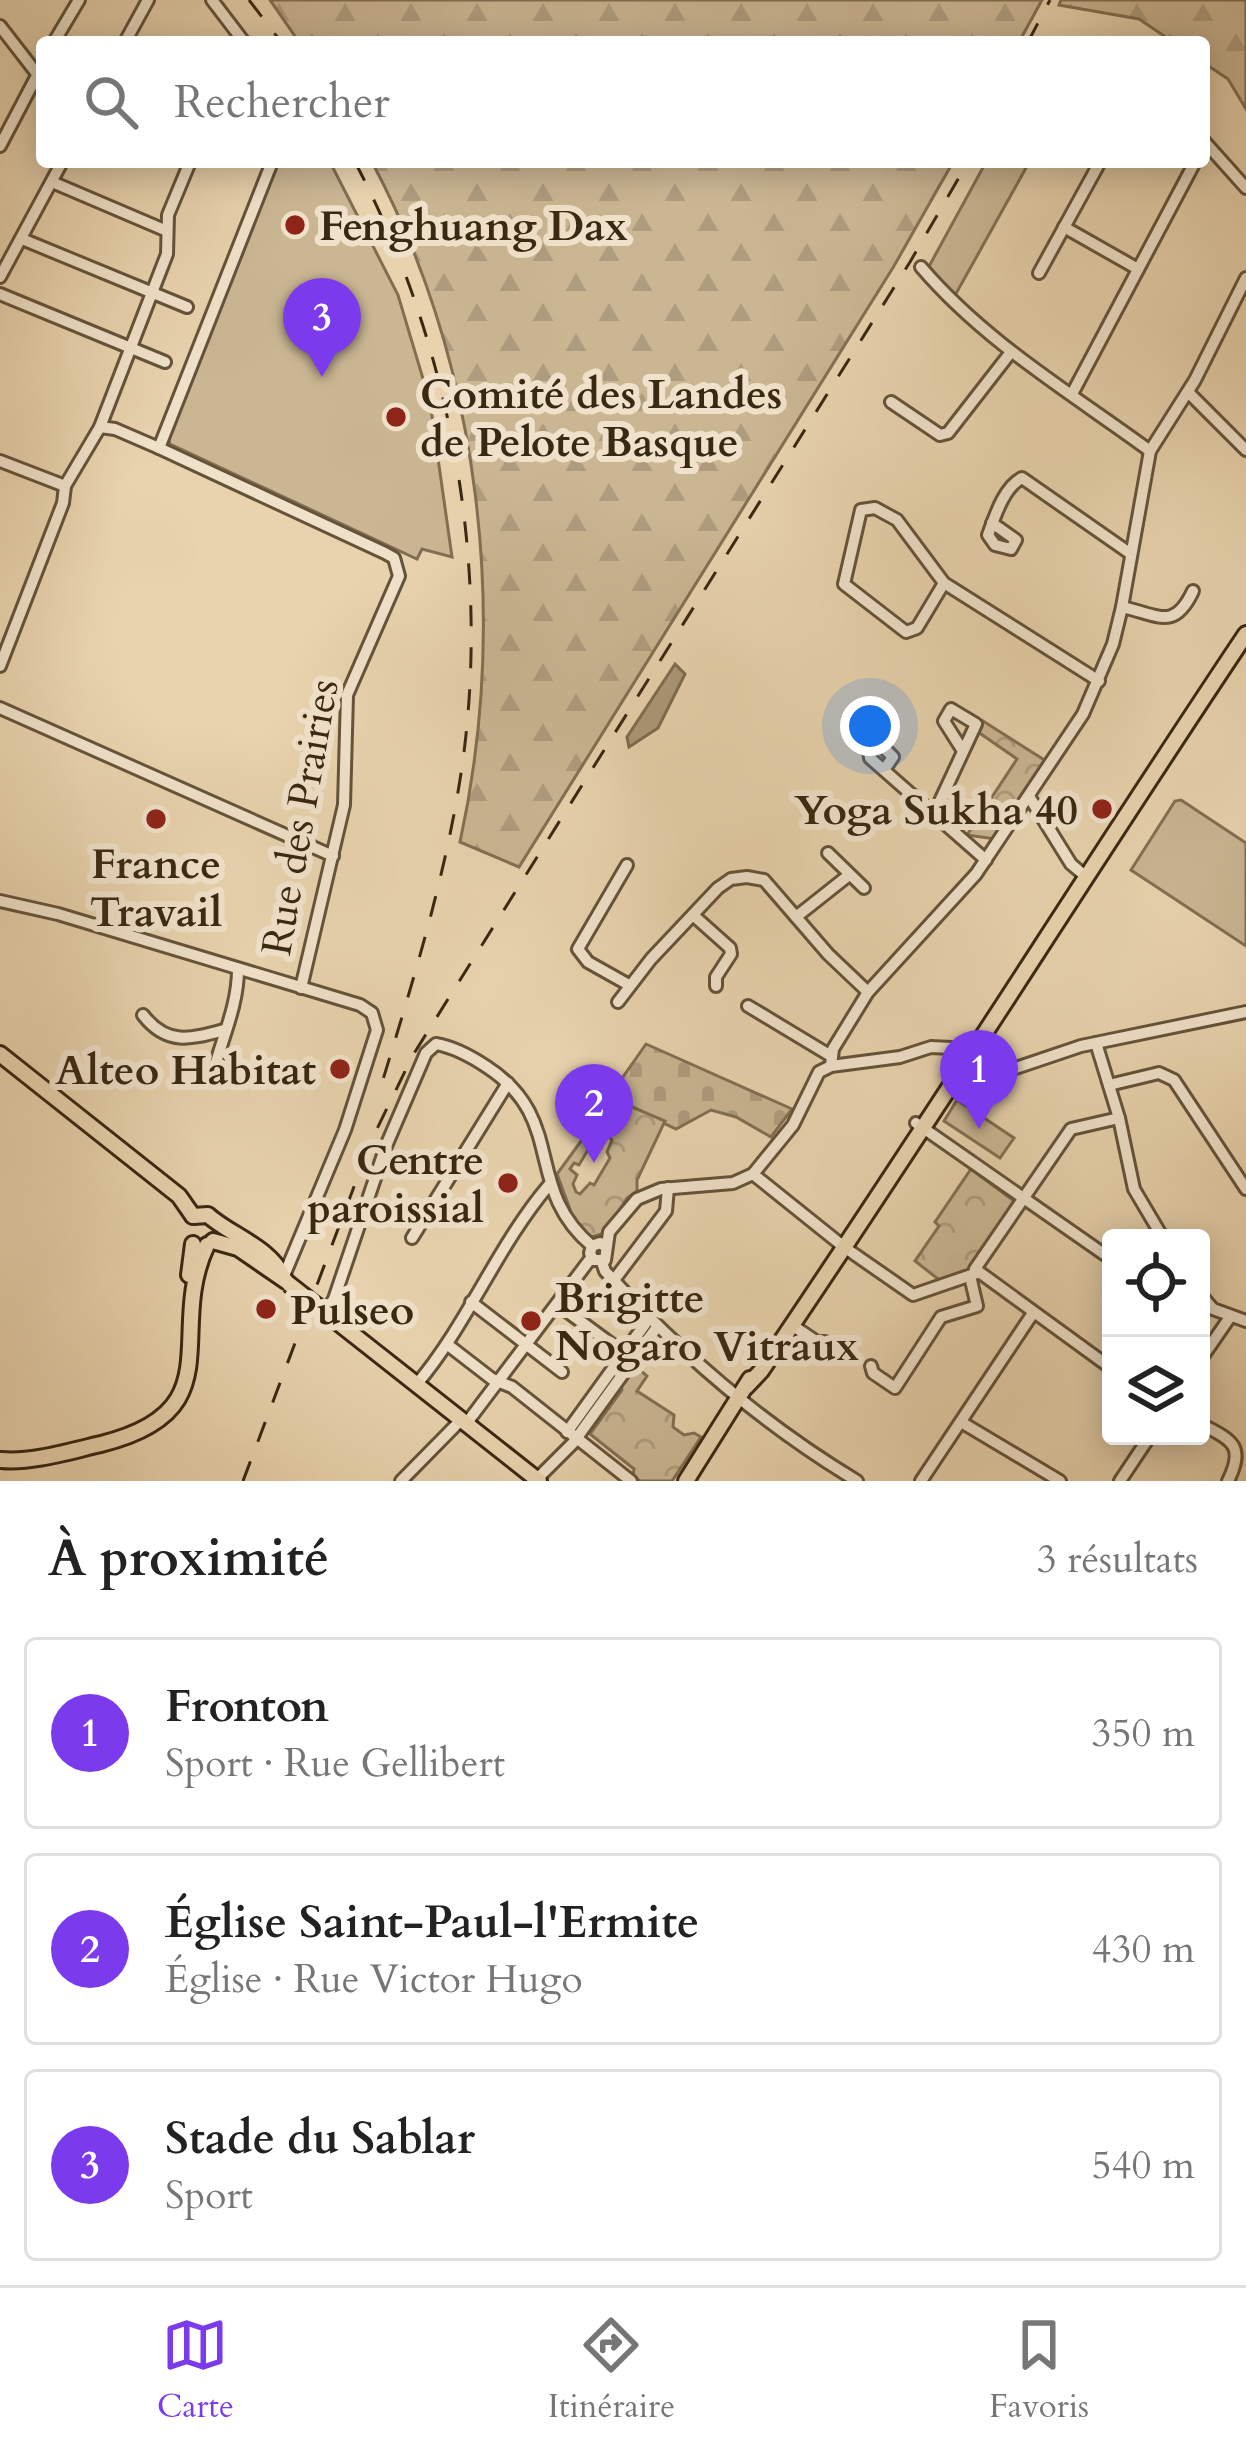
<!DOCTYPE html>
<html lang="fr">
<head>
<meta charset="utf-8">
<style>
  body { margin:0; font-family:Cardo,serif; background:#f2f2f2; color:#222 }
  .controls { position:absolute; right:36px; bottom:36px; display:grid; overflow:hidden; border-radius:12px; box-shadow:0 6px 30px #0003 }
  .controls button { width:108px; height:108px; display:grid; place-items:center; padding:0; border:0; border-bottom:3px solid #e0e0e0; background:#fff; color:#222; font:60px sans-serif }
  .you { position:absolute; left:870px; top:726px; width:42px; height:42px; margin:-30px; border:9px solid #fff; border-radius:50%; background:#1a73e8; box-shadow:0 0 0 18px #1a73e833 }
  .badge { display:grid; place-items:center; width:78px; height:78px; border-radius:50%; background:#7c3aed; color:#fff; font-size:39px; font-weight:700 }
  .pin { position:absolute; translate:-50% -99px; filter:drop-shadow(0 3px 6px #0008) }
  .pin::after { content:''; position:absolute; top:63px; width:42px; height:36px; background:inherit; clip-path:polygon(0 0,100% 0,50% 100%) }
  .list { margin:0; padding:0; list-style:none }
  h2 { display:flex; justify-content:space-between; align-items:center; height:156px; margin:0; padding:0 48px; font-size:51px }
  h2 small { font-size:39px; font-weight:400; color:#767676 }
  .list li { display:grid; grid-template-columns:78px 1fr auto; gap:36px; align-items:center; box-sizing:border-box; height:192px; margin:0 24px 24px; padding:0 24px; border:3px solid #e0e0e0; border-radius:12px }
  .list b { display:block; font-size:45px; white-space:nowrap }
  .list p { margin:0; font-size:39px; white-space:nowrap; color:#767676 }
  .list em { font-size:39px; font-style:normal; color:#767676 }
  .icon { flex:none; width:66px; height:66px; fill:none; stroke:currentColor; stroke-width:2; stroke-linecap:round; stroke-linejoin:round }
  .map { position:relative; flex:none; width:1246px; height:1481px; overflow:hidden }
  .search { position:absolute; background:#fff; box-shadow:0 6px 30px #0003; left:36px; right:36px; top:36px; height:132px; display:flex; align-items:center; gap:30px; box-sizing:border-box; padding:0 42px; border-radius:12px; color:#767676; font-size:45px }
  .sheet { height:804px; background:#fff }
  nav { display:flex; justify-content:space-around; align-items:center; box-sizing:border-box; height:168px; border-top:3px solid #e0e0e0; background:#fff; font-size:33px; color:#767676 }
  nav a { display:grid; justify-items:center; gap:6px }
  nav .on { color:#7c3aed }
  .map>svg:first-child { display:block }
</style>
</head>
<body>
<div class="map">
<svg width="1246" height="1481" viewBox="0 0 1246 1481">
  <defs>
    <pattern id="forest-firs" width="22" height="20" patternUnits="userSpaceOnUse" patternTransform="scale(3)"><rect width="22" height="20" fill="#cab693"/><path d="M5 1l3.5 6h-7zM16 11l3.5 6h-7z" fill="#ae9c7e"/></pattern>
    <pattern id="cemetery-stones" width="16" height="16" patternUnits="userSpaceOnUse" patternTransform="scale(3)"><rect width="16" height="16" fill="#cab693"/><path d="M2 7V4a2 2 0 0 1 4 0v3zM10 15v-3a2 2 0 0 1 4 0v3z" fill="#ae9c7e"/></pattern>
    <pattern id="park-crowns" width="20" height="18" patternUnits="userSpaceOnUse" patternTransform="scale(3)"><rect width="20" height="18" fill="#cab693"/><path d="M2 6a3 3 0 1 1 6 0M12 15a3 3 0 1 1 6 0" fill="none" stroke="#ae9c7e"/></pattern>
  </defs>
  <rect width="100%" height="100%" fill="#e8d3ae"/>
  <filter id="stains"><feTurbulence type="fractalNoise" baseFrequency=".00167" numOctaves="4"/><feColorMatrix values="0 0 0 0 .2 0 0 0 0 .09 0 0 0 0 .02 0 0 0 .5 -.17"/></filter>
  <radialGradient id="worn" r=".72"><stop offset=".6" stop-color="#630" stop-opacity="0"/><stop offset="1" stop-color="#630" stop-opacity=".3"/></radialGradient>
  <g fill="#cab693" stroke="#826f52" stroke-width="3">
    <polygon points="277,162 330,162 398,295 430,402 452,557 422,549 417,559 170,444 168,438"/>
    <polygon points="986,162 1017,162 1026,168 953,299 927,270"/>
    <polygon points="1181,800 1246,843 1246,946 1131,870 1175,801"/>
    <polygon points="957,1100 1014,1138 1000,1158 944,1121"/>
  </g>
  <g fill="url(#forest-firs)" stroke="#826f52" stroke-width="3">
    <polygon points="270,0 1042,0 1019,42 299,42"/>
    <polygon points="1061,0 1246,0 1246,109 1228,79 1204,63 1204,42 1173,42 1139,19 1059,5"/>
    <path d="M 372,162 L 953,162 L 894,266 L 519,867 L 460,842 C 509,617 481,367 372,162 Z"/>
  </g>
  <polygon fill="url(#cemetery-stones)" stroke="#826f52" stroke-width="3" points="646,1044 792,1109 771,1137 736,1117 711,1110 676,1129 609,1097"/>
  <g fill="url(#park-crowns)" stroke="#826f52" stroke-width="3" fill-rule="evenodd">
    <polygon points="983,721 1046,761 995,839 967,835 1017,759 978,732"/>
    <path d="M 609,1097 L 665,1121 L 637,1180 L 637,1191 L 627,1198 L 605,1233 L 588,1238 L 578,1231 L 557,1174 L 592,1126 L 598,1126 ZM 605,1133 L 612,1140 L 607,1152 L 610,1158 L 594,1185 L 590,1183 L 580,1194 L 576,1192 L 573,1184 L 577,1175 L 570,1169 L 574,1163 L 579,1165 L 592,1143 L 597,1145 Z"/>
    <polygon points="971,1169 1014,1201 966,1274 942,1282 915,1261 939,1226 935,1222"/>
    <polygon points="633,1364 647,1376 637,1391 674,1415 673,1427 684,1435 694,1433 701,1437 672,1481 640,1481 633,1476 634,1469 590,1434 622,1390 620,1382"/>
  </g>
  <polygon fill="#ac9979" stroke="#7e6c50" stroke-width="3" points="675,664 685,674 658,728 629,747 627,737"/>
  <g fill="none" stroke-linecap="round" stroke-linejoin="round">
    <defs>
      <g id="minor">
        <polyline points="212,0 244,42"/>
        <polyline points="0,26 38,75"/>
        <polyline points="54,42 79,0"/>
        <polyline points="125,42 148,0"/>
        <polyline points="1204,141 1246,188"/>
        <polyline points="0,146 42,66"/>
        <polyline points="52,182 167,231"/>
        <polyline points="1064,227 1138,269"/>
        <polyline points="22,239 187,307"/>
        <path d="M 921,267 C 985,342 1071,393 1150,451"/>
        <polyline points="1039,273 1100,162"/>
        <polyline points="0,277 62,162"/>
        <polyline points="0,294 165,362"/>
        <polyline points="1188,392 1246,450"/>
        <polyline points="1072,394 1195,162"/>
        <polyline points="891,402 940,435 948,433 1011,352"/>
        <polyline points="100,427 115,429 159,448 385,553 394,558 399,576 347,695 344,805 301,988"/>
        <polyline points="159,448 272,162"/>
        <polyline points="0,461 65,486"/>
        <path d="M 992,523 L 1016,540 L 1011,549 L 995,545 L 988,535 C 995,516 1004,487 1022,478 L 1131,554"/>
        <polyline points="944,583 917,628 906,632 844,584 861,510 875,508 897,520 944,583 1099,681"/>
        <path d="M 1122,607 C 1159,615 1174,631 1193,591"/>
        <polyline points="0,666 63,503 65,486 100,427 167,254 168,215 190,162"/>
        <polyline points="0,708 333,856"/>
        <polyline points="884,770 893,757 878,742 869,750 870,758 986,860"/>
        <polyline points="1030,798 1071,864 1084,875"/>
        <polyline points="934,814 976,724 951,709 944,721 963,751"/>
        <polyline points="828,853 864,888"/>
        <polyline points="627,865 578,949 588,962 629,985"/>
        <polyline points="0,901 58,914 360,1005 372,1013 377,1030 345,1130 283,1278"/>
        <polyline points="693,915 730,948 731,954 716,977 716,986"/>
        <polyline points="796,917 849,875"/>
        <polyline points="618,1002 651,959 718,888 731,879 747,877 764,880 828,954 868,992"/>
        <polyline points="748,1006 831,1056"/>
        <path d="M 143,1015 C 167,1046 191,1039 224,1030"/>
        <polyline points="1096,1043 1119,1118 1134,1189 1163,1238"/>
        <polyline points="831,1066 833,1049 868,992 976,874 1083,714 1113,644 1122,607 1150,451 1195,380 1246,278"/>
        <polyline points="952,1070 969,1077 998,1074 1081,1046 1246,1012"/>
        <path d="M 212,1077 C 221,1040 238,1007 238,969"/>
        <polyline points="1109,1085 1159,1073 1174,1080 1246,1189"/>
        <polyline points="916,1123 1111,1259"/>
        <polyline points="753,1174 844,1247 913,1295 977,1273"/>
        <polyline points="412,1238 508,1083"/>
        <polyline points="606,1247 600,1243 592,1246 590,1253 593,1260 605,1260 609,1232 637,1199 661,1189 733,1183 753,1174 793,1125 819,1072 831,1066 900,1057 931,1047 951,1048 969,1058"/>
        <path d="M 602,1262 L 605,1271 C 679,1352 762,1424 857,1481"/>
        <polyline points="614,1280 666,1211 668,1188"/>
        <polyline points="1201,1295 1213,1309 1246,1321"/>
        <polyline points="471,1302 562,1372"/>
        <polyline points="557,1304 625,1354"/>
        <path d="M 325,1313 L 334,1299 L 386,1146 L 426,1053 L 436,1044 C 454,1047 472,1057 487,1067 C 568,1120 522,1187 592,1246"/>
        <polyline points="792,1325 817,1342 825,1342"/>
        <polyline points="448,1345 492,1379 512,1387 631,1481"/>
        <polyline points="1201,1359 1230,1317"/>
        <polyline points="871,1366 873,1373 895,1388 941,1317 977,1306 970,1276"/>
        <polyline points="1111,1368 975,1269 1071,1129 1119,1118"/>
        <path d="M 416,1385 C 468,1324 497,1246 549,1185"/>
        <polyline points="961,1422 1060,1481"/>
        <polyline points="466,1424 591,1258"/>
        <path d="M 1201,1424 C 1231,1440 1246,1445 1228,1481"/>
        <polyline points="567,1432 648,1320"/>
        <polyline points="401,1481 461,1420"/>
        <polyline points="535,1481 573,1443 657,1327"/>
        <polyline points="921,1481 1033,1313"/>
        <polyline points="1120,1481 1150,1436"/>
      </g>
      <g id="major">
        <polyline points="0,1054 179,1196 193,1216"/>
        <path d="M 193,1216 L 208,1215 C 228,1234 274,1249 283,1278"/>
        <polyline points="213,1241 238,1248 286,1281"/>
        <polyline points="189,1275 193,1244"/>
        <polyline points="317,1306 539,1481"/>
        <path d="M 746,1387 L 761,1371 C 927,1128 1082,879 1246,634"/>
        <path d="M 1,1460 C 32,1463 70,1451 101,1444 C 235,1411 165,1333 207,1245"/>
        <polyline points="686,1481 750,1379"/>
      </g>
    </defs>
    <use href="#minor" stroke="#655339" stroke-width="16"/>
    <use href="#major" stroke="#392812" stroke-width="20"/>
    <use href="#minor" stroke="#f0e2ca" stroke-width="10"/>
    <use href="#major" stroke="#e8d3ae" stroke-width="14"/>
    <g stroke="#392812" stroke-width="3" stroke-dasharray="21 21" stroke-linecap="butt">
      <polyline points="249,0 281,42"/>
      <polyline points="1028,42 1050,0"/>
      <path d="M 355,162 C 448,339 489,553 464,752 C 449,868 412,984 378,1096"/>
      <polyline points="243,1481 372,1139 413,1055 910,262 968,162"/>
    </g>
    <defs>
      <polyline id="major-bridge" points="289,1284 317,1306"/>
    </defs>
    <use href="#major-bridge" stroke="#392812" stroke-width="20" stroke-linecap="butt"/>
    <use href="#major-bridge" stroke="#e8d3ae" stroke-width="14"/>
  </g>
  <g fill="#8f2418" stroke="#f0e2ca" stroke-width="4.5">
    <circle cx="295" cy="225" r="12"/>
    <circle cx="396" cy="417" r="12"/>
    <circle cx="1102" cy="809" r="12"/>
    <circle cx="156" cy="819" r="12"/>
    <circle cx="340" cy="1069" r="12"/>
    <circle cx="508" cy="1183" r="12"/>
    <circle cx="266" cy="1309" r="12"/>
    <circle cx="531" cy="1321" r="12"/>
  </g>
  <g text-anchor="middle" stroke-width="12" stroke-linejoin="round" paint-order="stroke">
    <g font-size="42" font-weight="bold" fill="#392812" stroke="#f0e2ca" text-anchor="start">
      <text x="319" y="240">Fenghuang Dax</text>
      <text x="420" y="408">Comité des Landes<tspan x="420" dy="48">de Pelote Basque</tspan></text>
      <text x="1078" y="824" text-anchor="end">Yoga Sukha 40</text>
      <text x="156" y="878" text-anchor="middle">France<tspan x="156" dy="48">Travail</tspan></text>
      <text x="316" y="1084" text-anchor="end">Alteo Habitat</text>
      <text x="484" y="1174" text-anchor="end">Centre<tspan x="484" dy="48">paroissial</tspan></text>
      <text x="555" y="1312">Brigitte<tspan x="555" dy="48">Nogaro Vitraux</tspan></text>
      <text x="290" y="1324">Pulseo</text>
    </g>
    <g font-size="42" fill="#392812" stroke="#f0e2ca">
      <text transform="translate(299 817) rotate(-80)" y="15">Rue des Prairies</text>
    </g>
  </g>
  <rect width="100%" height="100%" filter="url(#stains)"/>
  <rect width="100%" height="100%" fill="url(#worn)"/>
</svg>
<div class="controls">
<button><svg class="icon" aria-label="locate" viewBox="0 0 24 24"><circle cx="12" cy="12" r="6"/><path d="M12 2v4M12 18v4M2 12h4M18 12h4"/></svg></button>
<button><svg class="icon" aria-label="layers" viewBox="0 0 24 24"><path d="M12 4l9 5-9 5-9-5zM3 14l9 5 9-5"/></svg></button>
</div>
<div class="you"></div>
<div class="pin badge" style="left:979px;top:1129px">1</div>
<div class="pin badge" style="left:594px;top:1163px">2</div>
<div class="pin badge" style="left:322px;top:377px">3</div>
<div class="search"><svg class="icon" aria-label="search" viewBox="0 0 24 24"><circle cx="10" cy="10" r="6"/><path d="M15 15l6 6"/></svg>Rechercher</div>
</div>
<section class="sheet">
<h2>À proximité<small>3 résultats</small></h2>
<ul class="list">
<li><span class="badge">1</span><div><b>Fronton</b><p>Sport · Rue Gellibert</p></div><em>350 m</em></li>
<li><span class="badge">2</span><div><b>Église Saint-Paul-l'Ermite</b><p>Église · Rue Victor Hugo</p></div><em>430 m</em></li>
<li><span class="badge">3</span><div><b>Stade du Sablar</b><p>Sport</p></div><em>540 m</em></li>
</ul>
</section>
<nav>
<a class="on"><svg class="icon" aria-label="map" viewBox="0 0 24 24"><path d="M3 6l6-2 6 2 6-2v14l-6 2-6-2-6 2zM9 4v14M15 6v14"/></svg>Carte</a>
<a><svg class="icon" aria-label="directions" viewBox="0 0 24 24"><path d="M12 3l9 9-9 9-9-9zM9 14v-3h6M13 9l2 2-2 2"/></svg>Itinéraire</a>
<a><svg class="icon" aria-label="saved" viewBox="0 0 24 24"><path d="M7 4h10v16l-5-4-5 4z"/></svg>Favoris</a>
</nav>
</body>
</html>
